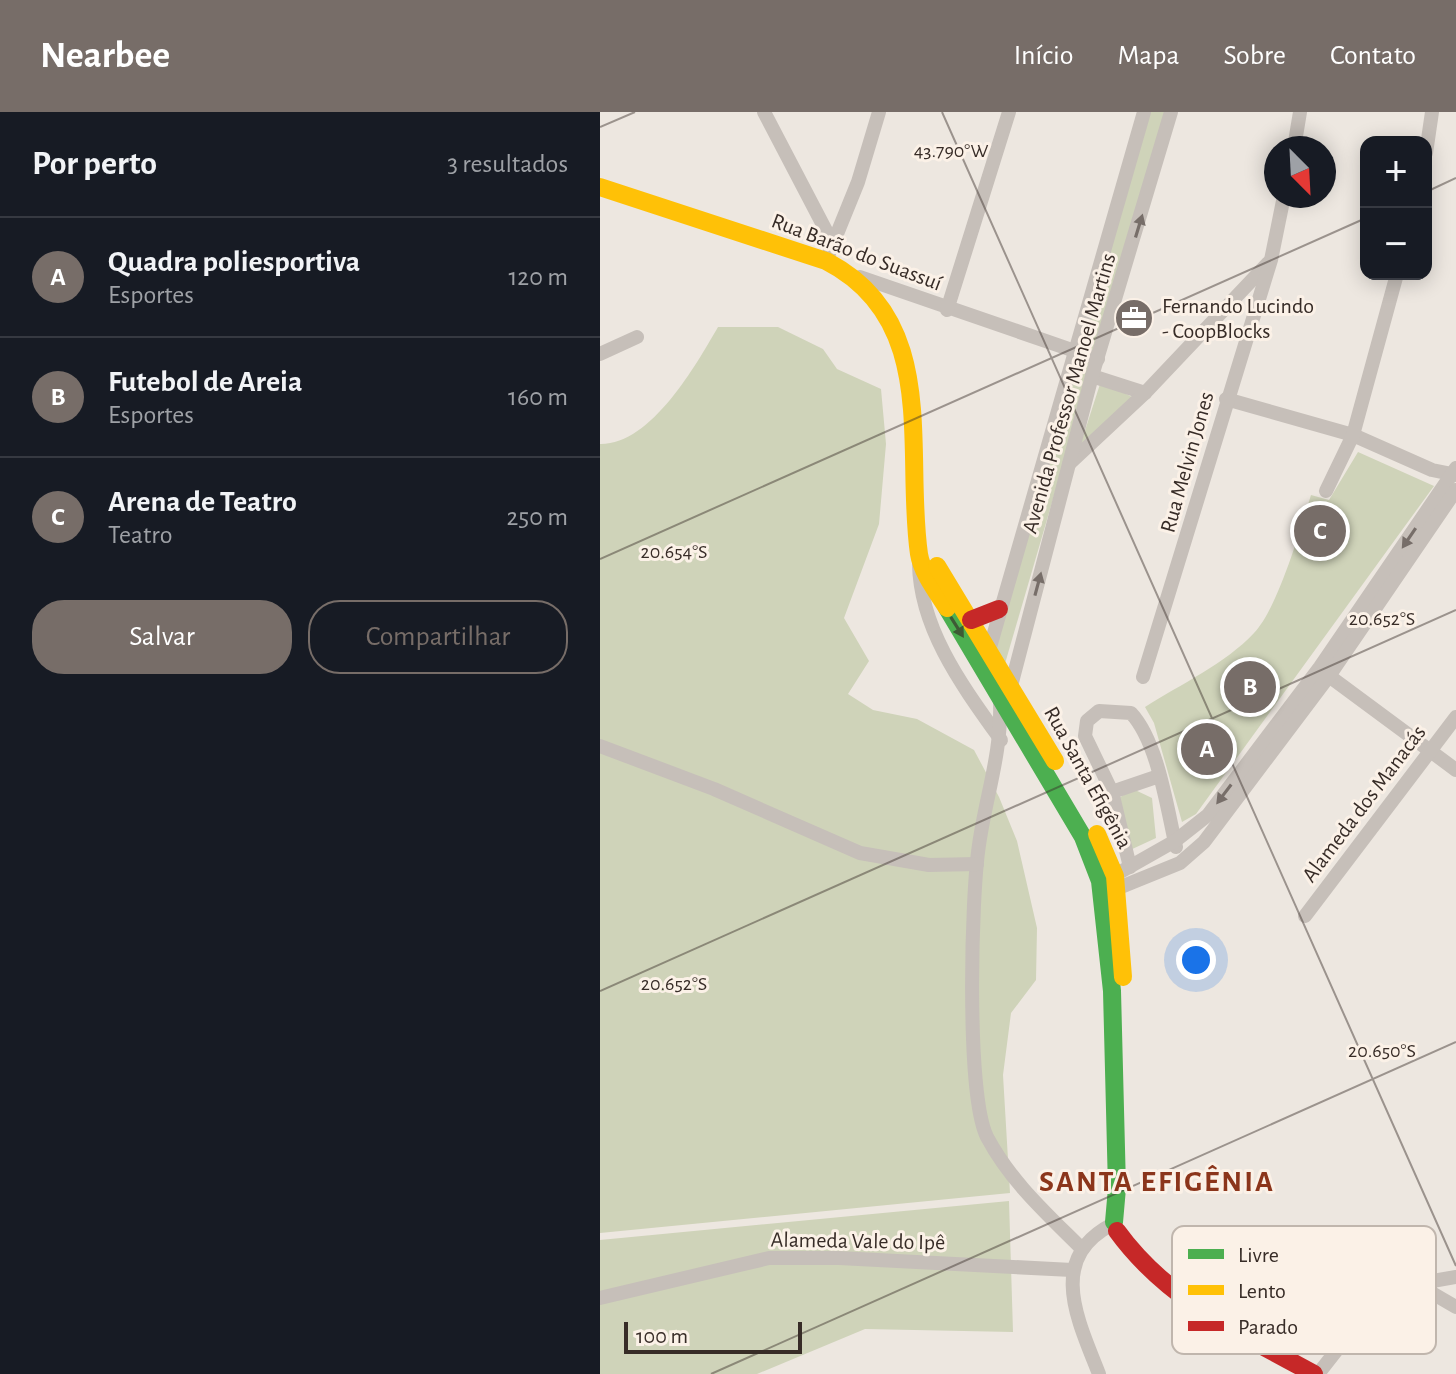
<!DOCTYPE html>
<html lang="pt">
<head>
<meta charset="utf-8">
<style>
  body { margin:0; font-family:"Alegreya Sans",sans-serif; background:#242831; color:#f1f3f6 }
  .controls { position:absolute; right:24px; top:24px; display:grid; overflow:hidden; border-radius:16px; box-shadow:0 4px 20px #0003 }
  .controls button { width:72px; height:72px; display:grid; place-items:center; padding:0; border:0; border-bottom:2px solid #363941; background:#171b24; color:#f1f3f6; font:40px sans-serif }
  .compass { position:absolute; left:664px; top:24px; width:72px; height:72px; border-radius:50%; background:#171b24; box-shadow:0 4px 20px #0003; rotate:156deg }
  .scale { position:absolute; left:24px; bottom:20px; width:178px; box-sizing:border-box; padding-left:8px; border:4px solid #372c27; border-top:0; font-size:22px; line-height:28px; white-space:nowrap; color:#372c27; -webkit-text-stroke:6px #fbf1e7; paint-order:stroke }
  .you { position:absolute; left:596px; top:848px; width:28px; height:28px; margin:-20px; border:6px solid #fff; border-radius:50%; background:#1a73e8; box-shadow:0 0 0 12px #1a73e833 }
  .badge { display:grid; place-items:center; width:52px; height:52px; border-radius:50%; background:#776d68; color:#fff; font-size:26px; font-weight:700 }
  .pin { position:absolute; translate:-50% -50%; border:4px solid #fff; box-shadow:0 2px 8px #0006 }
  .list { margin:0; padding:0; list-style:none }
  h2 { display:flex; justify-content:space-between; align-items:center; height:104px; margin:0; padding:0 32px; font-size:34px }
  h2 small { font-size:26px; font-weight:400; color:#9ea1a6 }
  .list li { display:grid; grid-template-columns:52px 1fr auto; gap:24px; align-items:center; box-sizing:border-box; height:120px; padding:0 32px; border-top:2px solid #363941 }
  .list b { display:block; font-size:30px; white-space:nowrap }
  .list p { margin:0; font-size:26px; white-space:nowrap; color:#9ea1a6 }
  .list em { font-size:26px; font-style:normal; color:#9ea1a6 }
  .actions { display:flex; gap:16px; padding:24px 32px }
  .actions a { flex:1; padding:18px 0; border:2px solid #776d68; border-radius:32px; text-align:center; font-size:28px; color:#776d68 }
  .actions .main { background:#776d68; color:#fff }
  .map { position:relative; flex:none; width:856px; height:1262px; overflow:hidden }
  header { display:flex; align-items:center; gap:48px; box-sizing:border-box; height:112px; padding:0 40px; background:#776d68; color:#fff }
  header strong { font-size:38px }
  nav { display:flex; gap:44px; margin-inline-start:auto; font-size:28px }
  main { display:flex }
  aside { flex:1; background:#171b24 }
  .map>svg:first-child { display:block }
</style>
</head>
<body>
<header>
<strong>Nearbee</strong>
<nav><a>Início</a><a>Mapa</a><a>Sobre</a><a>Contato</a></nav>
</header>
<main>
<aside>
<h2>Por perto<small>3 resultados</small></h2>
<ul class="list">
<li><span class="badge">A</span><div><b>Quadra poliesportiva</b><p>Esportes</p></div><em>120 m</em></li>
<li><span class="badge">B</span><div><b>Futebol de Areia</b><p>Esportes</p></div><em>160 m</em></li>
<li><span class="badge">C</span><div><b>Arena de Teatro</b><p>Teatro</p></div><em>250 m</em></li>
</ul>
<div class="actions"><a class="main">Salvar</a><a>Compartilhar</a></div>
</aside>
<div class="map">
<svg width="856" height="1262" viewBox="0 0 856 1262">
  <rect width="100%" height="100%" fill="#ede7e0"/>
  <g fill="#cfd3b9">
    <polygon points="540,0 567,0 498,245 481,238"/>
    <path d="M 118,215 L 178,215 L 223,237 L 237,257 L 281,277 L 286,332 L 279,412 L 244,506 L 269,549 L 248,582 L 273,598 L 317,607 L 374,638 L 399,685 L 417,729 L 437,816 L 436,868 L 411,901 L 403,963 L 410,1081 L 0,1121 L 0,332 C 51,333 96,253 118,215 Z"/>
    <polygon points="475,244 493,250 404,555 395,539"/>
    <polygon points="501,269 532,285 479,337"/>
    <path d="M 758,340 L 834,374 L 596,702 L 582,710 L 554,611 L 545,595 C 581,572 625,552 654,521 C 678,496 700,418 711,383 L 729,388 Z"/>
    <polygon points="533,677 552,686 556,726 528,739 519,686"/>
    <polygon points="409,1089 413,1220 265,1217 157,1262 0,1262 0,1128"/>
  </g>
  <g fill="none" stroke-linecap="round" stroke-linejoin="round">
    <g stroke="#c6bfb9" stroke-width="14">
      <polyline points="164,0 233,132"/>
      <polyline points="694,36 700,0"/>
      <polyline points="826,41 832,0"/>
      <polyline points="226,149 258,70 279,0"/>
      <polyline points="260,165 498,247"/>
      <polyline points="347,198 409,0"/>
      <polyline points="0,242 37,225"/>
      <polyline points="492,264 545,281"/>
      <polyline points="626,287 753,323 832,358 856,363"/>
      <polyline points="469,352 545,281 668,151"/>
      <polyline points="726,379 753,323 797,162"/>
      <path d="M 319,452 C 320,518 364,576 401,628"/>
      <polyline points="388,542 544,0"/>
      <polyline points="729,564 856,658"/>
      <polyline points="543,565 671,148 684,84"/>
      <polyline points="411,574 492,264 571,0"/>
      <path d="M 400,589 C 402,641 386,683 379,733 C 371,785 366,983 387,1025 C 411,1070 446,1101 481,1136"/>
      <polyline points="0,634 114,677 260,741 329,753 377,752"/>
      <polyline points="512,680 559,664"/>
      <path d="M 530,755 L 512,680 L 485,624 L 487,609 L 499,599 L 531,601 C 558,630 567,696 576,735"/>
      <polyline points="508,767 575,729 608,703 720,555 856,356"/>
      <polyline points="511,779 580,751 604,730 729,564 856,378"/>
      <polyline points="705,804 856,605"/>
      <polyline points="813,1170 856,1195"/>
      <polyline points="0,1186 169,1146 239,1146 472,1158"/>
      <path d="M 499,1262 C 478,1208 446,1146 513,1112"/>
      <polyline points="718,1262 776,1188 793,1176 856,1165"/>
    </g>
    <polyline stroke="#4caf50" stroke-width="18" points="347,496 483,725 500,769 512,879 517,1076 514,1110"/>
    <g stroke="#ffc107" stroke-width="18">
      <path d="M 0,75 L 226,149 C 341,208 304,338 319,442 C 322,461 337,480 347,496"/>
      <polyline points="337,454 455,649"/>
      <polyline points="497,722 515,764 523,865"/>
    </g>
    <g stroke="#c62828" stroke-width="18">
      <polyline points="371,508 399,497"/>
      <path d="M 517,1119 C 567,1188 641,1222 714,1262"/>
    </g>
  </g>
  <defs><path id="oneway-solid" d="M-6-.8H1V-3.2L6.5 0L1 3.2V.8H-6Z" transform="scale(2)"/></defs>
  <g fill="#776e69">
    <use href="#oneway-solid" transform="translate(539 114) rotate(-73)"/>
    <use href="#oneway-solid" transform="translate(809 426) rotate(124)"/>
    <use href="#oneway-solid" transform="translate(438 472) rotate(-75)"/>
    <use href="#oneway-solid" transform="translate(624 682) rotate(127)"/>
  </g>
  <use fill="#3e5a35" href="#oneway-solid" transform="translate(357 515) rotate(58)"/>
  <path fill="none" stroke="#372c27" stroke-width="2" stroke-opacity="0.45" d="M 342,0 L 856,1154M 0,15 L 35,0M 826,80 L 856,66M 0,447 L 766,106M 0,879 L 856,498M 111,1262 L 856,930"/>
  <defs>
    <symbol id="office-disc" viewBox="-11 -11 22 22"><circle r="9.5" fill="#776d68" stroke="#fbf1e7"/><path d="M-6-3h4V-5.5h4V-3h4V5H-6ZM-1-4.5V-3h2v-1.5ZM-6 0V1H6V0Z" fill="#fff"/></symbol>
  </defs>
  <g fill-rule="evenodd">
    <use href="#office-disc" x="512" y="184" width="44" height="44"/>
  </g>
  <g text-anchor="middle" stroke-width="6" stroke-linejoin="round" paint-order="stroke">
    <g font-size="22" fill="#372c27" stroke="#fbf1e7">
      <text transform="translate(257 139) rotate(21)" y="8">Rua Barão do Suassuí</text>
      <text transform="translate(468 281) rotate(-74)" y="8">Avenida Professor Manoel Martins</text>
      <text transform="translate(586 350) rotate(-74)" y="8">Rua Melvin Jones</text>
      <text transform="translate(489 665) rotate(61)" y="8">Rua Santa Efigênia</text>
      <text transform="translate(763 691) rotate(-53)" y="8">Alameda dos Manacás</text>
      <text transform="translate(258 1128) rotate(1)" y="8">Alameda Vale do Ipê</text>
    </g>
    <g font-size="22" fill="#372c27" stroke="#fbf1e7" text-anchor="start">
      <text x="562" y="201">Fernando Lucindo<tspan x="562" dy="25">- CoopBlocks</tspan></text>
    </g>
    <g font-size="30" font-weight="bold" letter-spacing="2" fill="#8b351b" stroke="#fbf1e7">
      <text x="557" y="1079">SANTA EFIGÊNIA</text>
    </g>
  </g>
  <rect x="572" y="1114" width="264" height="128" rx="12" fill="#fbf1e7" stroke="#c0b6ad" stroke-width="2"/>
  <rect x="588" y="1137" width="36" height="10" fill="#4caf50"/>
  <rect x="588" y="1173" width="36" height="10" fill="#ffc107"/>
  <rect x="588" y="1209" width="36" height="10" fill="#c62828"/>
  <g font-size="22" fill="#372c27">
    <text x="638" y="1150">Livre</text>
    <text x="638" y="1186">Lento</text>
    <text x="638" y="1222">Parado</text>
  </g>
  <g font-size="20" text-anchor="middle" fill="#372c27" stroke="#fbf1e7" stroke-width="6" stroke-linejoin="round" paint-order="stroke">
    <text x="351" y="45">43.790°W</text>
    <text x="74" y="446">20.654°S</text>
    <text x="782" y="513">20.652°S</text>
    <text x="74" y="878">20.652°S</text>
    <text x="782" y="945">20.650°S</text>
  </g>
</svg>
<div class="controls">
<button>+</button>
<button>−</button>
</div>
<svg class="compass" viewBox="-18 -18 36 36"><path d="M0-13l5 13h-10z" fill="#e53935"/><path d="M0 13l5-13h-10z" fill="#9ea1a6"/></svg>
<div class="scale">100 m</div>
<div class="you"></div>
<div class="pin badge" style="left:607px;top:637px">A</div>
<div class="pin badge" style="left:650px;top:575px">B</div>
<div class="pin badge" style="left:720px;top:419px">C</div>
</div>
</main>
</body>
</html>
